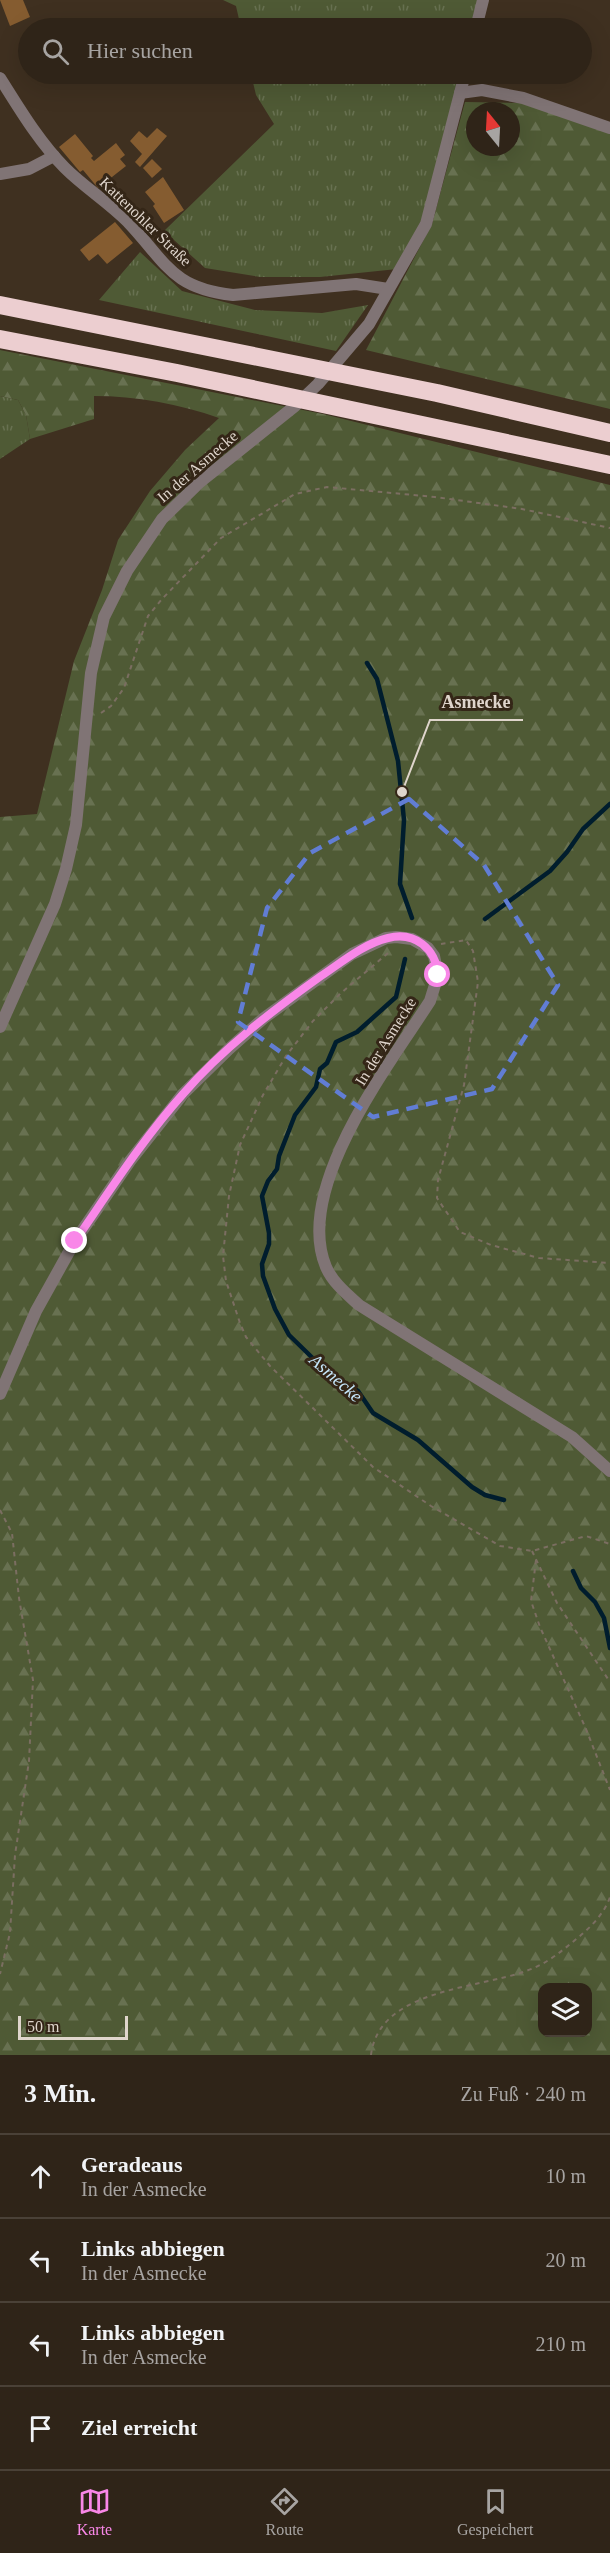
<!DOCTYPE html>
<html lang="de">
<head>
<meta charset="utf-8">
<style>
  body { margin:0; font-family:Georgia,serif; background:#3b3025; color:#f1f3f6 }
  .controls { position:absolute; right:18px; bottom:18px; display:grid; overflow:hidden; border-radius:12px; box-shadow:0 6px 24px #0002 }
  .controls button { width:54px; height:54px; display:grid; place-items:center; padding:0; border:0; border-bottom:2px solid #4a4137; background:#2f2418; color:#f1f3f6; font:30px sans-serif }
  .compass { position:absolute; left:466px; top:102px; width:54px; height:54px; border-radius:50%; background:#2f2418; box-shadow:0 6px 24px #0002; rotate:342deg }
  .scale { position:absolute; left:18px; bottom:15px; width:110px; box-sizing:border-box; padding-left:6px; border:3px solid #dfd5cc; border-top:0; font-size:16px; line-height:21px; white-space:nowrap; color:#dfd5cc; -webkit-text-stroke:4px #342617; paint-order:stroke }
  .stop { position:absolute; width:18px; height:18px; margin:-14px; border:4px solid #f987e8; border-radius:50%; background:#fff }
  .stop.end { background:#f987e8; border-color:#fff; box-shadow:0 2px 6px #0008 }
  .list { margin:0; padding:0; list-style:none }
  h2 { display:flex; justify-content:space-between; align-items:center; height:78px; margin:0; padding:0 24px; font-size:26px }
  h2 small { font-size:20px; font-weight:400; color:#a7a4a2 }
  .list li { display:grid; grid-template-columns:39px 1fr auto; gap:18px; align-items:center; box-sizing:border-box; height:84px; padding:0 24px; border-top:2px solid #4a4137 }
  .list b { display:block; font-size:22px; white-space:nowrap }
  .list p { margin:0; font-size:20px; white-space:nowrap; color:#a7a4a2 }
  .list em { font-size:20px; font-style:normal; color:#a7a4a2 }
  .icon { flex:none; width:33px; height:33px; fill:none; stroke:currentColor; stroke-width:2; stroke-linecap:round; stroke-linejoin:round }
  .map { position:relative; flex:none; width:610px; height:2055px; overflow:hidden }
  .search { position:absolute; background:#2f2418; box-shadow:0 6px 24px #0002; left:18px; right:18px; top:18px; height:66px; display:flex; align-items:center; gap:15px; box-sizing:border-box; padding:0 21px; border-radius:33px; color:#a7a4a2; font-size:22px }
  .sheet { height:414px; background:#2f2418 }
  nav { display:flex; justify-content:space-around; align-items:center; box-sizing:border-box; height:84px; border-top:2px solid #4a4137; background:#2f2418; font-size:16px; color:#a7a4a2 }
  nav a { display:grid; justify-items:center; gap:3px }
  nav .on { color:#f987e8 }
  .map>svg:first-child { display:block }
</style>
</head>
<body>
<div class="map">
<svg width="610" height="2055" viewBox="0 0 610 2055">
  <defs>
    <pattern id="grass-tufts" width="24" height="20" patternUnits="userSpaceOnUse" patternTransform="scale(1.5)"><rect width="24" height="20" fill="#4f5a35"/><path d="M3 7l-1-3M5 7V3M7 7l1-3M15 17l-1-3M17 17v-4M19 17l1-3" fill="none" stroke="#687151"/></pattern>
    <pattern id="forest-firs" width="22" height="20" patternUnits="userSpaceOnUse" patternTransform="scale(1.5)"><rect width="22" height="20" fill="#4f5a35"/><path d="M5 1l3.5 6h-7zM16 11l3.5 6h-7z" fill="#687151"/></pattern>
  </defs>
  <rect width="100%" height="100%" fill="#3f3020"/>
  <g fill="url(#grass-tufts)">
    <polygon points="223,0 479,0 472,28 241,28 236,6"/>
    <polygon points="251,74 462,74 421,222 397,269 320,277 260,277 205,268 164,231 274,124 256,95"/>
    <polygon points="140,252 182,291 255,310 322,313 368,305 336,351 99,300"/>
    <polygon points="0,396 18,400 26,415 30,439 0,459"/>
  </g>
  <g fill="url(#forest-firs)" fill-rule="evenodd">
    <path d="M 465,102 L 521,103 L 610,132 L 610,409 L 366,350 L 432,224 ZM 475,111 L 511,111 L 511,147 L 475,147 Z"/>
    <path d="M 0,350 L 323,414 L 610,485 L 610,2055 L 0,2055 L 0,817 L 37,814 L 74,661 L 102,590 L 118,540 L 150,491 L 185,450 L 219,418 C 180,404 136,396 94,396 L 94,419 L 30,439 L 26,415 L 18,400 L 0,396 ZM 542,1988 L 588,1988 L 588,2032 L 542,2032 Z"/>
  </g>
  <g fill="none" stroke-linecap="round" stroke-linejoin="round">
    <g stroke="#001d2d" stroke-width="4.5">
      <polyline points="367,663 377,679 398,761 404,820 400,884 412,918"/>
      <polyline points="485,919 550,871 567,852 583,829 610,804"/>
      <polyline points="405,959 396,997 357,1032 336,1042 327,1063 320,1069 316,1087 295,1115 279,1156 277,1169 268,1181 262,1196 269,1233 269,1244 262,1264 263,1276 275,1309 289,1335 327,1372 358,1391 373,1413 418,1440 472,1487 485,1495 504,1500"/>
      <polyline points="573,1571 581,1588 595,1602 604,1618 610,1648"/>
    </g>
  </g>
  <g fill="#855c30">
    <polygon points="0,0 23,0 30,17 10,26"/>
    <polygon points="84,74 101,74 87,80"/>
    <polygon points="157,128 167,136 140,167 135,162 142,154 130,141 139,131 147,138"/>
    <polygon points="75,134 93,156 91,158 94,161 116,143 125,155 120,159 126,166 98,188 83,170 80,172 59,147"/>
    <polygon points="152,159 162,169 152,178 143,168"/>
    <polygon points="163,177 184,210 164,223 153,206 155,204 145,192"/>
    <polygon points="115,222 133,243 107,264 98,254 89,261 80,250"/>
  </g>
  <g fill="none" stroke-linecap="round" stroke-linejoin="round">
    <g stroke="#7b6e61" stroke-width="2" stroke-dasharray="4.5 4.5" stroke-linecap="butt">
      <polyline points="101,713 111,706 124,688 148,616 162,599 221,538 295,494 327,487 435,497 522,509 610,528"/>
      <polyline points="441,944 466,940 473,951 478,982 464,1085 438,1180 437,1198 460,1232 491,1245 539,1258 610,1263"/>
      <polyline points="388,953 341,993 313,1021 286,1056 263,1095 240,1145 229,1196 223,1256 226,1281 240,1323 246,1337 270,1366 373,1467 431,1506 500,1546 532,1551 586,1536 610,1544"/>
      <polyline points="0,1510 12,1533 19,1598 33,1680 29,1761 15,1855 10,1933 0,1974"/>
      <polyline points="532,1551 557,1603 610,1682"/>
      <polyline points="536,1560 531,1601 540,1627 586,1729 610,1790"/>
      <path d="M 371,2055 C 379,1989 477,1989 526,1971 C 547,1964 563,1950 580,1936 C 592,1926 605,1912 610,1897"/>
    </g>
    <g stroke="#807475" stroke-width="12">
      <polyline points="476,28 483,0"/>
      <path d="M 0,78 C 19,108 39,142 65,168 C 84,187 108,202 128,222 C 166,262 171,288 233,295 L 356,284 L 388,289"/>
      <polyline points="460,93 482,90 523,98 610,128"/>
      <polyline points="0,174 29,169 54,156"/>
      <polyline points="0,1027 55,904 66,869 76,825 91,673 104,617 127,571 162,519 200,482 295,406 318,384 369,324 426,224 465,74"/>
      <path d="M 0,1394 L 36,1311 L 75,1241 L 130,1161 L 183,1094 L 229,1049 L 264,1018 L 352,954 L 386,938 L 396,937 L 412,939 L 428,948 L 434,956 L 438,975 L 430,1001 C 389,1065 293,1188 326,1267 C 333,1283 347,1294 359,1305 L 572,1437 L 610,1471"/>
    </g>
    <g stroke="#ecced0" stroke-width="18">
      <polyline points="0,305 437,393 610,433"/>
      <polyline points="0,339 177,373 610,465"/>
    </g>
  </g>
  <g fill="none" stroke-linecap="round" stroke-linejoin="round">
    <path stroke="#f987e8" stroke-width="8" d="M 75,1241 C 109,1192 142,1140 183,1094 C 222,1049 272,1011 321,976 C 342,962 363,944 388,938 C 415,931 436,949 438,975"/>
  </g>
  <path fill="none" stroke="#617dd4" stroke-width="4.5" stroke-dasharray="12 8" stroke-linejoin="round" d="M 409,799 L 484,865 L 558,985 L 492,1089 L 373,1117 L 238,1022 L 267,908 L 310,853 Z"/>
  <g text-anchor="middle" stroke-width="6" stroke-linejoin="round" paint-order="stroke">
    <g font-size="16" fill="#dfd5cc" stroke="#342617">
      <text transform="translate(146 221) rotate(44)" y="6">Kattenohler Straße</text>
      <text transform="translate(197 466) rotate(-41)" y="6">In der Asmecke</text>
      <text transform="translate(385 1041) rotate(-58)" y="6">In der Asmecke</text>
    </g>
    <g font-size="18" font-style="italic" fill="#c6e6fb" stroke="#342617">
      <text transform="translate(336 1378) rotate(41)" y="6">Asmecke</text>
    </g>
  </g>
  <path fill="none" stroke="#dfd5cc" stroke-width="2" d="M402 792L430 720H523"/>
  <circle fill="#dfd5cc" stroke="#342617" stroke-width="2" cx="402" cy="792" r="6"/>
  <g font-size="18" text-anchor="middle" font-weight="bold" fill="#dfd5cc" stroke="#342617" stroke-width="6" stroke-linejoin="round" paint-order="stroke">
    <text x="476" y="708">Asmecke</text>
  </g>
</svg>
<div class="controls">
<button><svg class="icon" aria-label="layers" viewBox="0 0 24 24"><path d="M12 4l9 5-9 5-9-5zM3 14l9 5 9-5"/></svg></button>
</div>
<svg class="compass" viewBox="-18 -18 36 36"><path d="M0-13l5 13h-10z" fill="#e53935"/><path d="M0 13l5-13h-10z" fill="#a7a4a2"/></svg>
<div class="scale">50 m</div>
<div class="stop" style="left:438px;top:975px"></div>
<div class="stop end" style="left:75px;top:1241px"></div>
<div class="search"><svg class="icon" aria-label="search" viewBox="0 0 24 24"><circle cx="10" cy="10" r="6"/><path d="M15 15l6 6"/></svg>Hier suchen</div>
</div>
<section class="sheet">
<h2>3 Min.<small>Zu Fuß · 240 m</small></h2>
<ul class="list">
<li><svg class="icon" aria-label="ahead" viewBox="0 0 24 24"><path d="M12 20V5M6 11l6-6 6 6"/></svg><div><b>Geradeaus</b><p>In der Asmecke</p></div><em>10 m</em></li>
<li><svg class="icon" aria-label="left" viewBox="0 0 24 24"><path d="M17 20v-9H6M10 6l-5 5 5 5"/></svg><div><b>Links abbiegen</b><p>In der Asmecke</p></div><em>20 m</em></li>
<li><svg class="icon" aria-label="left" viewBox="0 0 24 24"><path d="M17 20v-9H6M10 6l-5 5 5 5"/></svg><div><b>Links abbiegen</b><p>In der Asmecke</p></div><em>210 m</em></li>
<li><svg class="icon" aria-label="arrive" viewBox="0 0 24 24"><path d="M6 21V4h12l-3 4 3 4H6"/></svg><div><b>Ziel erreicht</b></div></li>
</ul>
</section>
<nav>
<a class="on"><svg class="icon" aria-label="map" viewBox="0 0 24 24"><path d="M3 6l6-2 6 2 6-2v14l-6 2-6-2-6 2zM9 4v14M15 6v14"/></svg>Karte</a>
<a><svg class="icon" aria-label="directions" viewBox="0 0 24 24"><path d="M12 3l9 9-9 9-9-9zM9 14v-3h6M13 9l2 2-2 2"/></svg>Route</a>
<a><svg class="icon" aria-label="saved" viewBox="0 0 24 24"><path d="M7 4h10v16l-5-4-5 4z"/></svg>Gespeichert</a>
</nav>
</body>
</html>
